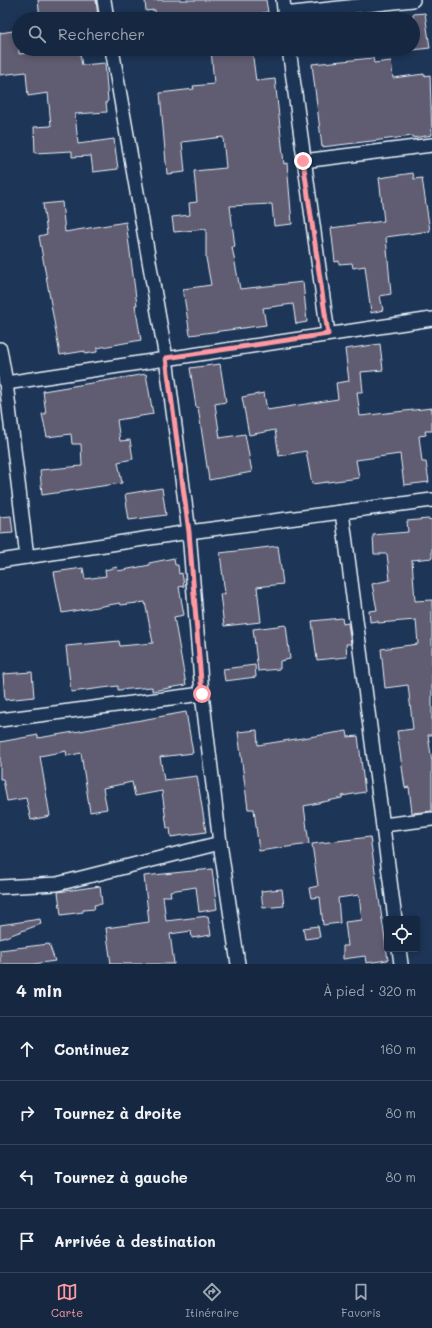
<!DOCTYPE html>
<html lang="fr">
<head>
<meta charset="utf-8">
<style>
  body { margin:0; font-family:Mali,sans-serif; background:#23344c; color:#f1f3f6 }
  .controls { position:absolute; right:12px; bottom:12px; display:grid; overflow:hidden; border-radius:4px; box-shadow:0 2px 6px #0003 }
  .controls button { width:36px; height:36px; display:grid; place-items:center; padding:0; border:0; border-bottom:1px solid #35445a; background:#162841; color:#f1f3f6; font:20px sans-serif }
  .stop { position:absolute; width:12px; height:12px; margin:-9px; border:3px solid #ff9aa2; border-radius:50%; background:#fff }
  .stop.end { background:#ff9aa2; border-color:#fff; box-shadow:0 1px 4px #0008 }
  .list { margin:0; padding:0; list-style:none }
  h2 { display:flex; justify-content:space-between; align-items:center; height:52px; margin:0; padding:0 16px; font-size:17px }
  h2 small { font-size:13px; font-weight:400; color:#9ea6b1 }
  .list li { display:grid; grid-template-columns:26px 1fr auto; gap:12px; align-items:center; box-sizing:border-box; height:64px; padding:0 16px; border-top:1px solid #35445a }
  .list b { display:block; font-size:15px; white-space:nowrap }
  .list em { font-size:13px; font-style:normal; color:#9ea6b1 }
  .icon { flex:none; width:22px; height:22px; fill:none; stroke:currentColor; stroke-width:2; stroke-linecap:round; stroke-linejoin:round }
  .map { position:relative; flex:none; width:432px; height:964px; overflow:hidden }
  .search { position:absolute; background:#162841; box-shadow:0 2px 6px #0003; left:12px; right:12px; top:12px; height:44px; display:flex; align-items:center; gap:10px; box-sizing:border-box; padding:0 14px; border-radius:22px; color:#9ea6b1; font-size:15px }
  .sheet { height:308px; background:#162841 }
  nav { display:flex; justify-content:space-around; align-items:center; box-sizing:border-box; height:56px; border-top:1px solid #35445a; background:#162841; font-size:11px; color:#9ea6b1 }
  nav a { display:grid; justify-items:center; gap:2px }
  nav .on { color:#ff9aa2 }
  .map>svg:first-child { display:block }
</style>
</head>
<body>
<div class="map">
<svg width="432" height="964" viewBox="0 0 432 964">
  <rect width="100%" height="100%" fill="#1d3557"/>
  <filter id="ink" filterUnits="userSpaceOnUse"><feTurbulence type="fractalNoise" baseFrequency=".025" numOctaves="2"/><feDisplacementMap in="SourceGraphic" scale="8" xChannelSelector="R" yChannelSelector="G"/><feConvolveMatrix kernelMatrix="1 2 1 2 8 2 1 2 1" color-interpolation-filters="sRGB"/></filter>
  <g filter="url(#ink)">
    <g fill="#615c71" stroke="#e8f1f8">
      <polygon points="38,0 96,0 98,17 40,19"/>
      <polygon points="145,0 266,0 268,12 262,13 263,19 178,19 178,17 156,19 155,10 146,11"/>
      <polygon points="425,13 430,48 413,50 413,14"/>
      <polygon points="19,30 19,54 43,51 43,49 79,49 82,65 105,63 108,101 106,102 107,112 75,114 78,144 114,139 118,169 93,172 91,156 72,157 72,151 35,153 34,127 51,126 48,93 28,96 26,72 0,75 0,33"/>
      <polygon points="211,49 234,49 235,52 252,50 256,81 275,79 284,164 287,163 292,224 274,226 272,204 230,206 235,247 232,247 240,289 303,282 307,322 296,324 293,304 263,308 266,325 190,335 183,289 211,285 206,258 206,229 174,232 172,217 190,215 189,203 197,202 194,171 226,168 223,137 182,142 185,172 167,174 160,93 194,89 193,86 214,84"/>
      <polygon points="373,58 374,63 391,61 393,78 424,74 424,76 430,75 432,135 413,138 413,136 322,147 312,64"/>
      <polygon points="413,173 414,179 422,178 430,231 386,237 391,294 380,296 383,310 371,313 365,266 353,268 352,263 339,264 339,261 335,262 331,228 384,221 379,178"/>
      <polygon points="62,202 65,232 126,222 137,305 135,305 141,340 97,348 97,352 85,354 85,351 60,355 39,236 47,234 43,204"/>
      <polygon points="380,344 383,370 361,372 363,392 357,392 360,416 432,408 432,431 425,431 426,435 419,436 422,462 426,462 429,482 404,485 400,454 356,460 359,478 312,484 306,451 279,456 275,430 249,435 242,397 264,393 267,410 338,399 336,383 349,381 345,349"/>
      <polygon points="220,364 226,402 215,404 220,438 245,434 252,472 209,480 198,407 196,407 190,368"/>
      <polygon points="146,374 153,414 117,420 120,441 130,440 133,459 118,462 122,483 42,495 40,470 82,466 81,444 72,444 71,434 47,437 42,414 46,414 43,391"/>
      <polygon points="162,488 166,515 129,520 125,494"/>
      <polygon points="11,516 13,533 0,534 0,517"/>
      <polygon points="428,519 432,520 432,558 412,560 415,601 432,600 432,735 428,735 432,762 432,811 412,813 409,787 405,788 397,731 413,729 408,685 385,688 381,649 418,644 416,620 378,623 378,621 370,622 369,611 377,610 372,584 390,580 387,554 374,554 373,535 408,532 407,521"/>
      <polygon points="278,546 283,584 257,587 261,622 224,626 220,594 225,594 220,553"/>
      <polygon points="174,558 175,565 178,565 179,574 182,573 184,586 179,587 184,615 174,617 186,685 152,691 152,687 118,690 118,686 71,692 66,646 119,641 120,646 153,643 145,602 121,605 120,603 62,613 54,572 83,568 85,579 106,576 105,570 117,567 118,571 150,565 149,563"/>
      <polygon points="342,618 343,624 348,623 351,644 346,644 347,657 317,660 312,621"/>
      <polygon points="286,625 290,659 280,661 280,669 258,671 253,629"/>
      <polygon points="255,665 256,677 225,681 223,669"/>
      <polygon points="32,672 34,697 5,700 3,674"/>
      <polygon points="186,712 193,753 160,757 164,780 197,776 206,832 171,837 170,828 167,828 162,791 135,796 132,782 103,788 107,809 90,812 81,753 67,756 66,751 40,756 50,816 31,820 26,798 7,801 3,779 0,779 0,742 38,735 38,738 80,731"/>
      <polygon points="257,730 258,745 347,731 348,737 358,736 365,792 342,796 342,798 304,806 309,844 259,851 254,809 248,809 238,732"/>
      <polygon points="370,837 388,960 366,963 365,956 343,959 343,946 348,946 345,922 362,920 359,895 338,898 340,923 323,925 320,897 311,898 309,888 318,886 312,844"/>
      <polygon points="212,869 217,909 199,912 196,887 170,891 171,896 163,896 166,921 208,916 211,935 192,938 191,931 170,934 174,964 111,964 106,928 149,922 144,876"/>
      <polygon points="100,886 102,904 94,905 95,909 83,910 83,912 61,915 58,892"/>
      <polygon points="282,889 284,906 263,908 261,891"/>
      <polygon points="40,919 41,924 0,939 0,925"/>
      <polygon points="318,926 320,937 305,939 303,928"/>
      <polygon points="49,944 55,961 33,964 0,964 0,950"/>
    </g>
    <g fill="none" stroke-linecap="round" stroke-linejoin="round">
      <defs>
        <g id="minor">
          <polyline points="104,0 107,19"/>
          <polyline points="283,0 285,19"/>
          <polyline points="284,14 413,0"/>
          <polyline points="112,49 166,358 189,532 202,694 220,843 238,964"/>
          <polyline points="289,49 328,334"/>
          <polyline points="303,161 432,145"/>
          <polyline points="0,349 6,383 27,557"/>
          <polyline points="6,383 432,319"/>
          <polyline points="342,512 395,919"/>
          <polyline points="0,561 189,532 432,500"/>
          <polyline points="0,720 202,694"/>
          <polyline points="383,825 432,819"/>
          <polyline points="0,887 57,884 220,843"/>
          <polyline points="399,949 401,964"/>
        </g>
      </defs>
      <use href="#minor" stroke="#e8f1f8" stroke-width="16"/>
      <use href="#minor" stroke="#1d3557" stroke-width="13"/>
    </g>
  </g>
  <g fill="none" stroke-linecap="round" stroke-linejoin="round" filter="url(#ink)">
    <polyline stroke="#ff9aa2" stroke-width="5" points="202,694 189,532 166,358 328,334 303,161"/>
  </g>
</svg>
<div class="controls">
<button><svg class="icon" aria-label="locate" viewBox="0 0 24 24"><circle cx="12" cy="12" r="6"/><path d="M12 2v4M12 18v4M2 12h4M18 12h4"/></svg></button>
</div>
<div class="stop" style="left:202px;top:694px"></div>
<div class="stop end" style="left:303px;top:161px"></div>
<div class="search"><svg class="icon" aria-label="search" viewBox="0 0 24 24"><circle cx="10" cy="10" r="6"/><path d="M15 15l6 6"/></svg>Rechercher</div>
</div>
<section class="sheet">
<h2>4 min<small>À pied · 320 m</small></h2>
<ul class="list">
<li><svg class="icon" aria-label="ahead" viewBox="0 0 24 24"><path d="M12 20V5M6 11l6-6 6 6"/></svg><div><b>Continuez</b></div><em>160 m</em></li>
<li><svg class="icon" aria-label="right" viewBox="0 0 24 24"><path d="M7 20v-9h11M14 6l5 5-5 5"/></svg><div><b>Tournez à droite</b></div><em>80 m</em></li>
<li><svg class="icon" aria-label="left" viewBox="0 0 24 24"><path d="M17 20v-9H6M10 6l-5 5 5 5"/></svg><div><b>Tournez à gauche</b></div><em>80 m</em></li>
<li><svg class="icon" aria-label="arrive" viewBox="0 0 24 24"><path d="M6 21V4h12l-3 4 3 4H6"/></svg><div><b>Arrivée à destination</b></div></li>
</ul>
</section>
<nav>
<a class="on"><svg class="icon" aria-label="map" viewBox="0 0 24 24"><path d="M3 6l6-2 6 2 6-2v14l-6 2-6-2-6 2zM9 4v14M15 6v14"/></svg>Carte</a>
<a><svg class="icon" aria-label="directions" viewBox="0 0 24 24"><path d="M12 3l9 9-9 9-9-9zM9 14v-3h6M13 9l2 2-2 2"/></svg>Itinéraire</a>
<a><svg class="icon" aria-label="saved" viewBox="0 0 24 24"><path d="M7 4h10v16l-5-4-5 4z"/></svg>Favoris</a>
</nav>
</body>
</html>
